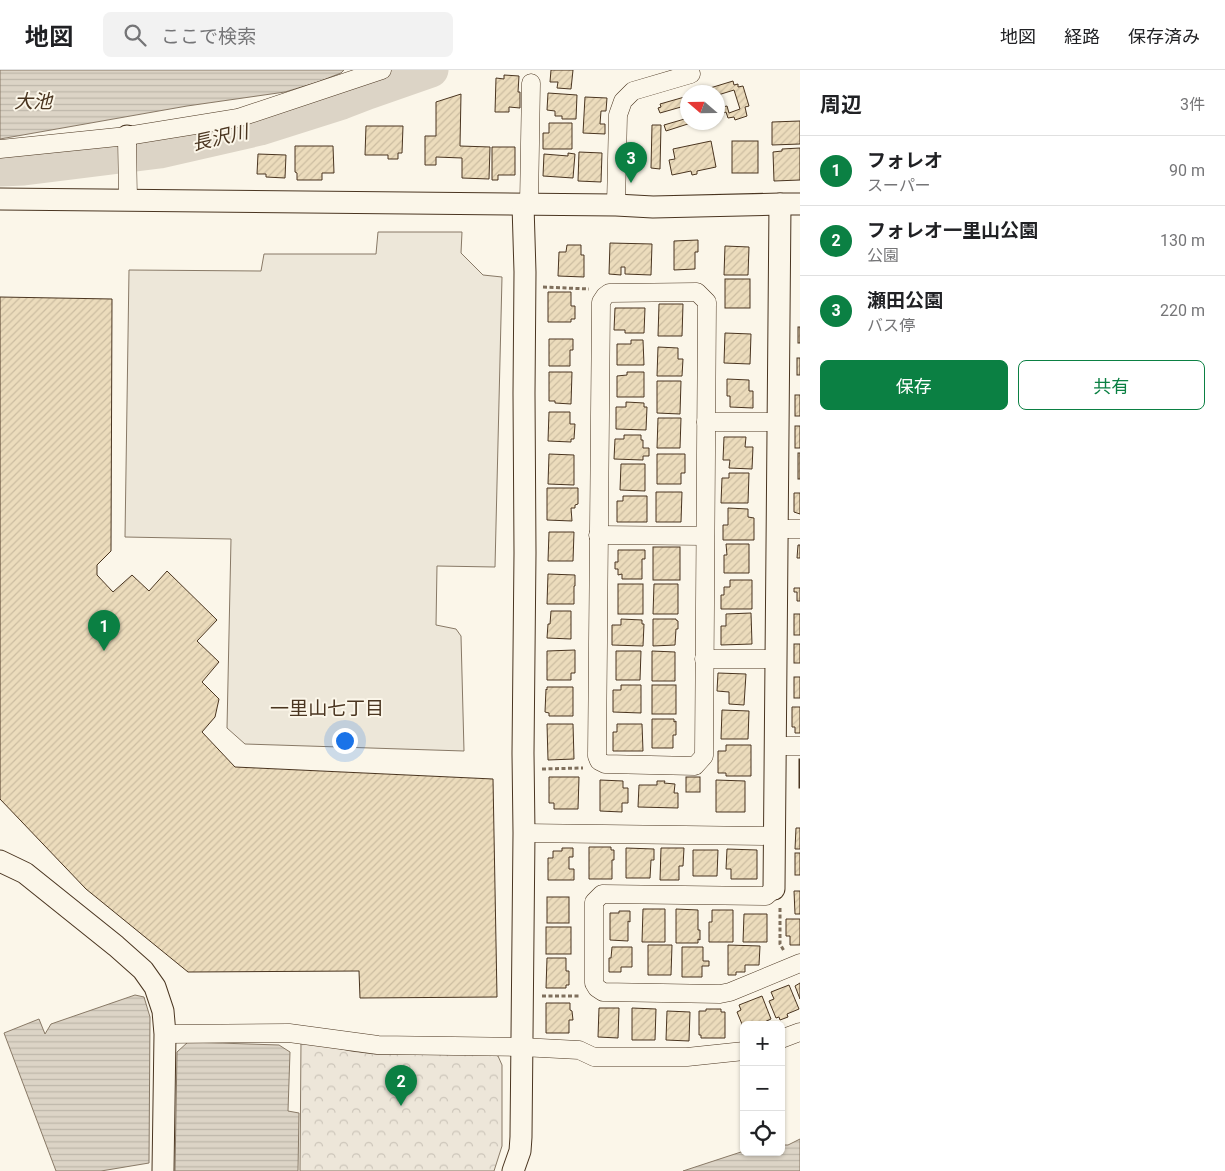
<!DOCTYPE html>
<html lang="ja">
<head>
<meta charset="utf-8">
<style>
  body { margin:0; font-family:Roboto,"Noto Sans JP",sans-serif; background:#f2f2f2; color:#202124 }
  .controls { position:absolute; right:15px; bottom:15px; display:grid; overflow:hidden; border-radius:8px; box-shadow:0 1px 4px #0004 }
  .controls button { width:45px; height:45px; display:grid; place-items:center; padding:0; border:0; border-bottom:1px solid #e0e0e0; background:#fff; color:#202124; font:25px sans-serif }
  .compass { position:absolute; left:680px; top:15px; width:45px; height:45px; border-radius:50%; background:#fff; box-shadow:0 1px 4px #0004; rotate:290deg }
  .you { position:absolute; left:344px; top:670px; width:18px; height:18px; margin:-12px; border:4px solid #fff; border-radius:50%; background:#1a73e8; box-shadow:0 0 0 8px #1a73e833 }
  .badge { display:grid; place-items:center; width:32px; height:32px; border-radius:50%; background:#0b8043; color:#fff; font-size:16px; font-weight:700 }
  .pin { position:absolute; translate:-50% -41px; filter:drop-shadow(0 1px 2px #0008) }
  .pin::after { content:''; position:absolute; top:26px; width:18px; height:15px; background:inherit; clip-path:polygon(0 0,100% 0,50% 100%) }
  .list { margin:0; padding:0; list-style:none }
  h2 { display:flex; justify-content:space-between; align-items:center; height:65px; margin:0; padding:0 20px; font-size:21px }
  h2 small { font-size:16px; font-weight:400; color:#757577 }
  .list li { display:grid; grid-template-columns:32px 1fr auto; gap:15px; align-items:center; box-sizing:border-box; height:70px; padding:0 20px; border-top:1px solid #e0e0e0 }
  .list b { display:block; font-size:19px; white-space:nowrap }
  .list p { margin:0; font-size:16px; white-space:nowrap; color:#757577 }
  .list em { font-size:16px; font-style:normal; color:#757577 }
  .actions { display:flex; gap:10px; padding:15px 20px }
  .actions a { flex:1; padding:11px 0; border:1px solid #0b8043; border-radius:8px; text-align:center; font-size:18px; color:#0b8043 }
  .actions .main { background:#0b8043; color:#fff }
  .icon { flex:none; width:28px; height:28px; fill:none; stroke:currentColor; stroke-width:2; stroke-linecap:round; stroke-linejoin:round }
  .map { position:relative; flex:none; width:800px; height:1101px; overflow:hidden }
  header { display:flex; align-items:center; gap:30px; box-sizing:border-box; height:70px; padding:0 25px; background:#fff; border-bottom:1px solid #e0e0e0 }
  header strong { font-size:24px }
  nav { display:flex; gap:28px; margin-inline-start:auto; font-size:18px }
  .search { width:350px; height:45px; background:#f2f2f2; display:flex; align-items:center; gap:12px; box-sizing:border-box; padding:0 18px; border-radius:8px; color:#757577; font-size:19px }
  main { display:flex }
  aside { flex:1; background:#fff }
  .map>svg:first-child { display:block }
</style>
</head>
<body>
<header>
<strong>地図</strong>
<div class="search"><svg class="icon" aria-label="search" viewBox="0 0 24 24"><circle cx="10" cy="10" r="6"/><path d="M15 15l6 6"/></svg>ここで検索</div>
<nav><a>地図</a><a>経路</a><a>保存済み</a></nav>
</header>
<main>
<div class="map">
<svg width="800" height="1101" viewBox="0 0 800 1101">
  <defs>
    <pattern id="forest-crowns" width="20" height="18" patternUnits="userSpaceOnUse" patternTransform="scale(1.25)"><rect width="20" height="18" fill="#ede6d9"/><path d="M2 6a3 3 0 1 1 6 0M12 15a3 3 0 1 1 6 0" fill="none" stroke="#cdc6ba"/></pattern>
    <pattern id="water-rules" width="6" height="5" patternUnits="userSpaceOnUse" patternTransform="scale(1.25)"><rect width="6" height="5" fill="#dcd4c6"/><path d="M0 2.5h6" fill="none" stroke="#beb7aa"/></pattern>
    <pattern id="building-hatch" width="6" height="6" patternUnits="userSpaceOnUse" patternTransform="scale(1.25)"><rect width="6" height="6" fill="#ecdcbc"/><path d="M-1 1l2-2M0 6l6-6M5 7l2-2" fill="none" stroke="#ccbda1"/></pattern>
  </defs>
  <rect width="100%" height="100%" fill="#fbf6e9"/>
  <polygon fill="url(#forest-crowns)" stroke="#887966" points="301,970 351,981 375,984 490,983 498,986 502,995 502,1076 494,1101 300,1101"/>
  <polygon fill="#ede7d9" stroke="#887966" points="378,162 462,162 461,183 483,205 502,207 495,497 437,496 436,555 456,559 461,566 464,681 245,674 227,658 231,469 125,467 129,200 261,201 264,184 376,184"/>
  <g fill="url(#water-rules)" stroke="#887966">
    <polygon points="0,0 344,0 341,3 318,12 285,22 187,36 0,69"/>
    <polygon points="135,925 144,927 150,947 149,1093 101,1101 56,1101 4,963 39,949 45,964 51,954"/>
    <polygon points="188,972 279,975 290,982 288,1041 299,1043 298,1101 175,1101 177,982"/>
    <polygon points="800,1069 800,1101 683,1101 744,1081 744,1082 781,1082 781,1075 788,1075"/>
  </g>
  <g fill="none" stroke-linecap="round" stroke-linejoin="round">
    <polyline stroke="#dcd4c6" stroke-width="35" points="0,99 24,98 160,81 260,58 342,32 368,22 431,0"/>
  </g>
  <g fill="url(#building-hatch)" stroke="#4a3520">
    <polygon points="551,0 573,0 571,19 557,18 558,12 550,12"/>
    <polygon points="504,5 519,6 518,22 520,22 520,38 509,37 509,42 495,42 496,8 504,9"/>
    <polygon points="733,11 734,15 738,14 738,17 743,16 749,36 745,37 747,46 735,50 734,47 728,48 726,42 718,45 718,38 727,36 729,43 740,39 734,20 718,25 718,22 697,22"/>
    <polygon points="548,23 577,25 576,49 562,49 562,46 555,46 555,41 547,40"/>
    <polygon points="461,24 460,76 490,77 489,109 462,108 462,88 436,87 436,95 425,95 425,66 436,66 436,32"/>
    <polygon points="688,26 688,35 660,43 658,38 661,37 660,34"/>
    <polygon points="585,27 607,28 606,41 601,41 600,54 605,54 605,64 583,63"/>
    <polygon points="688,48 688,52 694,52 666,61 664,55"/>
    <polygon points="800,51 800,74 772,75 772,52"/>
    <polygon points="549,53 572,53 572,79 543,79 543,63 549,63"/>
    <polygon points="652,55 661,55 660,99 651,98"/>
    <polygon points="366,56 403,56 402,83 398,83 398,89 388,89 388,85 365,85"/>
    <polygon points="711,71 716,97 697,101 697,104 692,105 691,101 672,105 669,90 675,89 673,79"/>
    <rect x="732" y="71" width="26" height="32"/>
    <polygon points="295,76 333,76 334,103 322,103 322,110 297,110 297,103 295,102"/>
    <polygon points="492,77 515,77 515,105 498,105 498,110 492,110"/>
    <polygon points="800,78 800,110 774,111 773,82 782,81 782,79"/>
    <polygon points="579,82 602,83 601,112 578,111"/>
    <polygon points="568,83 575,84 573,108 543,106 544,84 568,86"/>
    <polygon points="258,84 286,85 285,108 266,107 266,104 257,104"/>
    <polygon points="698,170 698,182 695,182 695,199 674,200 674,171"/>
    <polygon points="610,173 652,174 651,205 625,204 625,197 621,197 621,205 609,204"/>
    <polygon points="567,175 581,175 581,185 584,185 584,207 558,206 559,182 566,182"/>
    <polygon points="725,176 749,177 748,205 724,205"/>
    <rect x="725" y="209" width="25" height="29"/>
    <polygon points="548,222 571,222 571,236 575,236 575,249 571,249 571,252 548,252"/>
    <polygon points="0,227 112,229 111,481 97,495 97,505 113,522 132,505 149,521 167,501 217,550 197,571 219,592 202,612 219,629 215,647 202,662 235,697 493,709 497,927 360,928 359,901 188,902 86,819 0,729"/>
    <polygon points="659,234 683,234 682,266 658,266"/>
    <polygon points="615,238 645,238 644,263 625,263 625,260 614,260"/>
    <rect x="798" y="257" width="2" height="16"/>
    <polygon points="725,263 751,264 750,294 724,293"/>
    <polygon points="549,269 573,269 573,280 570,280 570,296 549,296"/>
    <polygon points="631,270 643,270 644,295 617,295 617,274 631,274"/>
    <polygon points="658,277 678,278 678,289 683,289 682,306 657,306"/>
    <rect x="797" y="288" width="3" height="17"/>
    <polygon points="549,302 572,302 571,334 555,333 555,331 549,331"/>
    <polygon points="627,302 644,302 644,327 617,327 617,306 627,305"/>
    <polygon points="727,309 749,310 749,321 753,321 753,338 730,337 730,326 727,326"/>
    <polygon points="657,311 681,311 680,344 657,343"/>
    <rect x="795" y="325" width="5" height="21"/>
    <polygon points="626,332 644,333 644,337 647,337 646,360 616,359 616,337 626,337"/>
    <polygon points="549,342 570,342 570,354 575,354 574,369 571,369 571,372 548,371"/>
    <polygon points="658,348 681,348 680,378 657,378"/>
    <rect x="795" y="356" width="5" height="22"/>
    <polygon points="624,365 641,365 641,370 643,370 643,378 649,378 649,386 643,386 643,390 614,389 615,369 624,369"/>
    <polygon points="724,367 746,367 745,377 753,377 752,399 729,398 730,390 723,390"/>
    <rect x="798" y="383" width="2" height="26"/>
    <polygon points="549,384 574,385 574,415 548,414"/>
    <polygon points="657,384 685,384 685,403 681,403 681,414 657,414"/>
    <polygon points="621,394 645,394 645,421 620,420"/>
    <polygon points="729,403 749,403 748,433 721,433 722,408 729,408"/>
    <polygon points="547,418 578,418 578,434 575,435 575,438 571,438 572,451 547,450"/>
    <polygon points="656,422 682,422 681,452 656,452"/>
    <polygon points="794,423 800,423 800,444 794,442"/>
    <polygon points="623,426 647,426 647,452 617,452 617,431 623,431"/>
    <polygon points="728,438 748,439 748,447 754,448 754,470 723,470 723,455 728,455"/>
    <polygon points="549,462 574,462 573,491 548,491"/>
    <polygon points="726,474 749,474 749,503 724,503 724,485 727,485"/>
    <polygon points="798,475 800,475 800,488 797,488"/>
    <rect x="653" y="477" width="27" height="33"/>
    <polygon points="618,480 645,480 645,489 642,489 642,509 622,509 622,504 618,505 618,499 615,499 615,492 618,492"/>
    <polygon points="548,504 575,505 575,516 574,516 574,534 547,534"/>
    <polygon points="730,510 752,510 752,539 721,539 721,525 724,525 724,517 730,517"/>
    <rect x="618" y="514" width="25" height="30"/>
    <polygon points="654,514 678,514 678,544 653,544"/>
    <polygon points="794,518 800,518 800,531 797,531 797,522 794,522"/>
    <polygon points="551,541 571,541 571,569 547,568 548,554 550,554"/>
    <polygon points="751,543 752,574 721,575 721,556 726,556 726,544"/>
    <rect x="794" y="544" width="6" height="21"/>
    <polygon points="621,549 642,550 642,554 644,554 643,576 612,575 612,555 621,555"/>
    <polygon points="653,549 676,549 676,550 678,551 678,559 676,559 675,575 653,576"/>
    <rect x="794" y="574" width="6" height="19"/>
    <polygon points="575,580 575,603 571,603 571,610 547,610 547,581"/>
    <polygon points="616,581 641,581 640,610 616,610"/>
    <polygon points="652,581 675,582 675,611 652,611"/>
    <polygon points="718,603 746,604 744,635 729,634 729,622 717,621"/>
    <rect x="794" y="607" width="6" height="21"/>
    <polygon points="621,615 641,615 641,643 613,642 613,620 621,620"/>
    <rect x="652" y="615" width="24" height="29"/>
    <polygon points="547,617 573,617 573,646 549,646 549,643 545,642 546,619 547,620"/>
    <polygon points="792,637 800,637 800,663 795,663 795,657 792,657"/>
    <polygon points="722,640 749,641 748,669 721,669"/>
    <polygon points="652,649 674,649 674,652 676,651 676,665 673,665 673,678 652,678"/>
    <polygon points="547,654 573,654 574,689 548,690"/>
    <polygon points="617,654 642,654 643,681 613,681 613,662 617,662"/>
    <polygon points="726,675 751,675 751,706 726,706 726,703 718,703 718,681 726,681"/>
    <rect x="799" y="689" width="1" height="29"/>
    <polygon points="549,707 579,707 578,739 554,739 554,733 549,733"/>
    <rect x="686" y="707" width="14" height="15"/>
    <polygon points="600,710 623,711 623,718 628,718 628,733 622,733 622,742 600,741"/>
    <polygon points="716,710 745,711 745,742 716,742"/>
    <polygon points="657,711 665,711 664,713 675,714 674,723 678,723 678,738 638,737 639,715 657,715"/>
    <polygon points="796,758 800,758 800,779 795,779"/>
    <polygon points="589,777 611,777 611,780 614,780 614,790 612,790 612,809 589,809"/>
    <polygon points="562,778 573,778 573,787 569,787 569,799 574,799 574,810 548,810 548,788 553,788 553,781 562,781"/>
    <polygon points="626,778 654,779 654,790 651,790 650,808 626,808"/>
    <polygon points="661,778 684,778 683,796 679,796 679,810 660,810"/>
    <polygon points="727,779 757,780 757,809 731,809 731,799 726,799"/>
    <polygon points="693,780 718,780 717,806 693,806"/>
    <rect x="795" y="783" width="5" height="22"/>
    <polygon points="794,821 800,821 800,844 795,844"/>
    <rect x="547" y="827" width="22" height="26"/>
    <polygon points="643,839 665,839 665,872 642,872"/>
    <polygon points="676,839 698,840 698,860 700,860 700,870 698,869 698,873 676,873"/>
    <polygon points="712,840 733,840 733,872 709,872 709,852 712,852"/>
    <polygon points="619,841 630,841 630,852 628,851 628,871 610,870 610,843 619,843"/>
    <polygon points="744,844 767,844 767,872 743,872"/>
    <polygon points="786,849 800,849 800,875 790,875 790,866 786,866"/>
    <rect x="546" y="857" width="25" height="27"/>
    <polygon points="648,875 672,875 671,905 648,905"/>
    <polygon points="728,875 760,876 759,895 745,895 745,902 736,902 736,905 728,905"/>
    <polygon points="612,877 632,877 632,897 621,897 621,902 609,902 609,888 611,888"/>
    <polygon points="682,877 703,877 703,891 709,891 709,896 702,896 702,907 682,907"/>
    <polygon points="547,888 566,888 566,901 569,901 569,915 566,915 566,918 546,918"/>
    <polygon points="800,913 800,929 795,916"/>
    <polygon points="789,915 799,939 787,944 788,947 780,950 779,947 776,948 769,931 774,929 771,922"/>
    <polygon points="762,926 771,949 758,955 744,955 744,959 737,942 741,940 739,935"/>
    <polygon points="546,933 570,933 570,940 572,941 573,950 569,950 569,963 546,963"/>
    <polygon points="599,938 619,938 618,968 598,967"/>
    <polygon points="632,938 656,939 655,970 632,970"/>
    <polygon points="706,939 721,939 721,942 725,942 725,968 701,968 701,965 699,965 699,941 706,941"/>
    <polygon points="667,941 690,942 689,971 666,970"/>
  </g>
  <g fill="none" stroke-linecap="round" stroke-linejoin="round">
    <defs>
      <g id="minor">
        <polyline points="127,68 128,129"/>
        <polyline points="0,79 127,66 238,48 382,0"/>
        <polyline points="529,134 531,13"/>
        <polyline points="616,135 618,45 623,31 633,21 691,4"/>
        <polygon points="697,222 707,232 704,686 695,696 605,694 599,691 597,686 601,232 605,226 609,223"/>
        <polyline points="706,352 778,352"/>
        <polyline points="777,459 800,459"/>
        <polyline points="598,465 705,466"/>
        <polyline points="704,589 776,589"/>
        <polyline points="775,676 800,676"/>
        <polyline points="524,763 774,766"/>
        <polyline points="774,819 766,826 602,824 594,832 594,913 597,918 603,922 720,924 730,922 800,893"/>
        <polyline points="165,964 289,963 378,975 521,977 579,980 594,987 687,987 744,981"/>
        <polyline points="781,969 800,962"/>
      </g>
      <g id="tertiary">
        <polyline points="127,66 127,68"/>
        <polyline points="0,129 616,135 653,137 780,134 800,134"/>
        <polyline points="0,791 25,803 116,876 143,900 155,917 163,941 165,964 163,1101"/>
        <polyline points="774,819 780,134"/>
        <polyline points="513,1101 520,1081 521,1067 524,763 523,683 525,483 524,323 525,202 523,135"/>
      </g>
    </defs>
    <use href="#minor" stroke="#4a3520" stroke-width="19"/>
    <use href="#tertiary" stroke="#4a3520" stroke-width="23"/>
    <g stroke="#7f6f5c" stroke-width="3" stroke-dasharray="4 2.5" stroke-linecap="butt">
      <polyline points="543,217 589,219"/>
      <polyline points="542,699 583,698"/>
      <polyline points="780,838 780,874 784,881"/>
      <polyline points="542,926 581,926"/>
    </g>
    <use href="#minor" stroke="#fbf6e9" stroke-width="18"/>
    <use href="#tertiary" stroke="#fbf6e9" stroke-width="21"/>
  </g>
  <g text-anchor="middle" stroke-width="4" stroke-linejoin="round" paint-order="stroke">
    <g font-size="19" font-style="italic" fill="#4a3520" stroke="#fbf6e9">
      <text x="33" y="38">大池</text>
      <text transform="translate(220 67) rotate(-13)" y="7">長沢川</text>
    </g>
    <g font-size="19" fill="#4a3520" stroke="#fbf6e9">
      <text x="327" y="645">一里山七丁目</text>
    </g>
  </g>
</svg>
<div class="controls">
<button>+</button>
<button>−</button>
<button><svg class="icon" aria-label="locate" viewBox="0 0 24 24"><circle cx="12" cy="12" r="6"/><path d="M12 2v4M12 18v4M2 12h4M18 12h4"/></svg></button>
</div>
<svg class="compass" viewBox="-18 -18 36 36"><path d="M0-13l5 13h-10z" fill="#e53935"/><path d="M0 13l5-13h-10z" fill="#757577"/></svg>
<div class="you"></div>
<div class="pin badge" style="left:104px;top:581px">1</div>
<div class="pin badge" style="left:401px;top:1036px">2</div>
<div class="pin badge" style="left:631px;top:113px">3</div>
</div>
<aside>
<h2>周辺<small>3件</small></h2>
<ul class="list">
<li><span class="badge">1</span><div><b>フォレオ</b><p>スーパー</p></div><em>90 m</em></li>
<li><span class="badge">2</span><div><b>フォレオ一里山公園</b><p>公園</p></div><em>130 m</em></li>
<li><span class="badge">3</span><div><b>瀬田公園</b><p>バス停</p></div><em>220 m</em></li>
</ul>
<div class="actions"><a class="main">保存</a><a>共有</a></div>
</aside>
</main>
</body>
</html>
